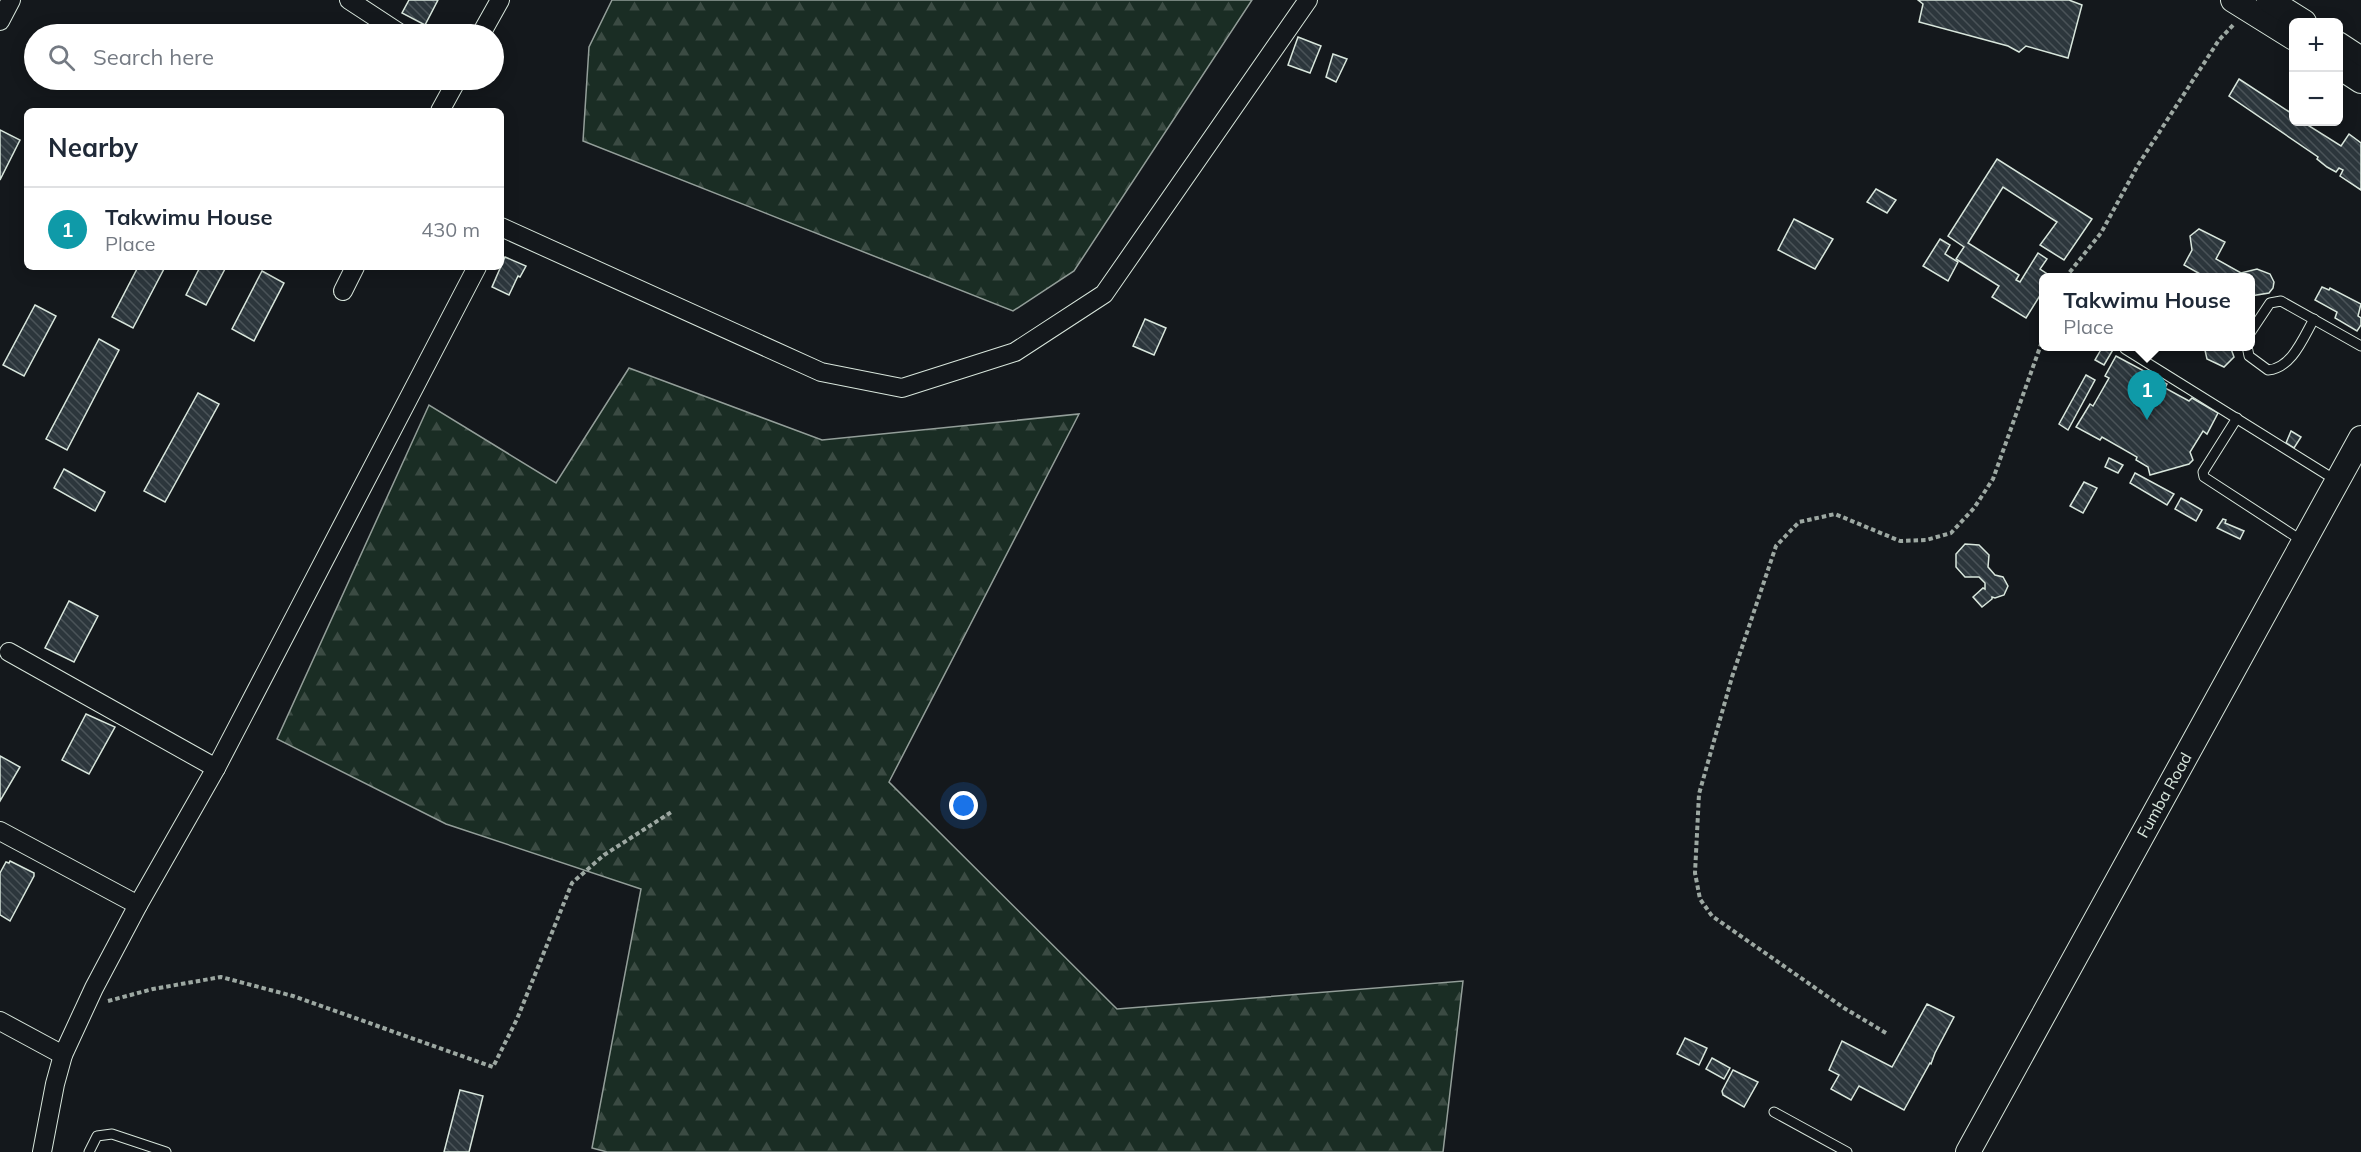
<!DOCTYPE html>
<html lang="en">
<head>
<meta charset="utf-8">
<style>
  body { margin:0; font-family:Mulish,sans-serif; background:#f2f2f3; color:#1f2937 }
  .controls { position:absolute; right:18px; top:18px; display:grid; overflow:hidden; border-radius:9px; box-shadow:0 3px 15px #0003 }
  .controls button { width:54px; height:54px; display:grid; place-items:center; padding:0; border:0; border-bottom:2px solid #e0e1e3; background:#fff; color:#1f2937; font:30px sans-serif }
  .you { position:absolute; left:964px; top:806px; width:21px; height:21px; margin:-15px; border:4px solid #fff; border-radius:50%; background:#1a73e8; box-shadow:0 0 0 9px #1a73e833 }
  .badge { display:grid; place-items:center; width:39px; height:39px; border-radius:50%; background:#d93025; color:#fff; font-size:20px; font-weight:700 }
  .pin { position:absolute; translate:-50% -50px; filter:drop-shadow(0 2px 3px #0008) }
  .pin::after { content:''; position:absolute; top:32px; width:21px; height:18px; background:inherit; clip-path:polygon(0 0,100% 0,50% 100%) }
  .popup { position:absolute; left:2039px; top:273px; width:216px; height:78px; box-sizing:border-box; display:grid; place-content:center; border-radius:9px; background:#fff; filter:drop-shadow(0 2px 4px #0005); font-size:20px; white-space:nowrap; color:#747a83 }
  .popup b { font-size:22px; color:#1f2937 }
  .popup::after { content:''; position:absolute; left:50%; top:100%; margin-left:-12px; border:12px solid transparent; border-top-color:#fff }
  .list { margin:0; padding:0; list-style:none }
  h2 { display:flex; justify-content:space-between; align-items:center; height:78px; margin:0; padding:0 24px; font-size:26px }
  h2 small { font-size:20px; font-weight:400; color:#747a83 }
  .list li { display:grid; grid-template-columns:39px 1fr auto; gap:18px; align-items:center; box-sizing:border-box; height:84px; padding:0 24px; border-top:2px solid #e0e1e3 }
  .list b { display:block; font-size:22px; white-space:nowrap }
  .list p { margin:0; font-size:20px; white-space:nowrap; color:#747a83 }
  .list em { font-size:20px; font-style:normal; color:#747a83 }
  .icon { flex:none; width:33px; height:33px; fill:none; stroke:currentColor; stroke-width:2; stroke-linecap:round; stroke-linejoin:round }
  .map { position:relative; flex:none; width:2361px; height:1152px; overflow:hidden }
  .search { position:absolute; background:#fff; box-shadow:0 3px 15px #0003; left:24px; top:24px; width:480px; height:66px; display:flex; align-items:center; gap:15px; box-sizing:border-box; padding:0 21px; border-radius:33px; color:#747a83; font-size:22px }
  .panel { position:absolute; background:#fff; box-shadow:0 3px 15px #0003; left:24px; top:108px; width:480px; height:162px; border-radius:9px }
  .map>svg:first-child { display:block }
</style>
</head>
<body>
<div class="map">
<svg width="2361" height="1152" viewBox="0 0 2361 1152">
  <defs>
    <pattern id="forest-firs" width="22" height="20" patternUnits="userSpaceOnUse" patternTransform="scale(1.5)"><rect width="22" height="20" fill="#1a2d24"/><path d="M5 1l3.5 6h-7zM16 11l3.5 6h-7z" fill="#3b4b43"/></pattern>
    <pattern id="building-back-hatch" width="6" height="6" patternUnits="userSpaceOnUse" patternTransform="scale(1.5)"><rect width="6" height="6" fill="#2c363c"/><path d="M-1 5l2 2M0 0l6 6M5-1l2 2" fill="none" stroke="#4a5358"/></pattern>
  </defs>
  <rect width="100%" height="100%" fill="#14181c"/>
  <g fill="url(#forest-firs)" stroke="#939e99" stroke-width="1.5">
    <polygon points="612,0 1252,0 1074,271 1013,311 583,141 589,47"/>
    <polygon points="629,368 822,440 1079,414 889,782 1117,1009 1463,981 1443,1152 607,1152 592,1148 641,889 446,824 277,739 429,405 556,483"/>
  </g>
  <g fill="url(#building-back-hatch)" stroke="#d8e6dc" stroke-width="1.5">
    <polygon points="409,0 438,0 425,25 402,13"/>
    <polygon points="1918,0 2069,0 2082,5 2068,58 2026,46 2019,52 2008,46 1919,22 1923,4"/>
    <polygon points="1298,37 1321,46 1310,73 1288,65"/>
    <polygon points="1333,54 1347,59 1336,82 1326,77"/>
    <polygon points="2239,79 2294,115 2294,122 2303,122 2341,146 2349,134 2361,143 2361,190 2340,176 2343,170 2339,168 2336,172 2327,167 2317,159 2318,157 2229,96"/>
    <polygon points="0,130 20,140 0,180"/>
    <polygon points="1997,159 2092,219 2064,260 2040,245 2057,222 2003,187 1968,243 2019,275 2016,280 2020,282 2038,253 2047,259 2040,269 2052,277 2044,278 2044,289 2026,318 1992,297 1999,286 1956,259 1964,247 1948,236"/>
    <polygon points="1876,189 1896,200 1887,213 1867,202"/>
    <polygon points="1794,219 1833,239 1815,269 1778,250"/>
    <polygon points="2199,229 2225,242 2216,259 2241,273 2257,269 2270,274 2274,282 2273,288 2269,293 2250,296 2250,278 2207,278 2184,265 2192,250 2190,236"/>
    <polygon points="1940,239 1950,245 1945,254 1958,262 1948,281 1923,266"/>
    <polygon points="505,257 526,266 520,277 518,276 509,295 492,287"/>
    <polygon points="138,267 165,267 133,328 112,317"/>
    <polygon points="200,267 226,267 206,305 186,295"/>
    <polygon points="262,271 284,283 254,341 232,329"/>
    <polygon points="2322,287 2329,290 2330,288 2361,304 2358,316 2361,318 2361,325 2357,331 2335,318 2337,312 2315,300"/>
    <polygon points="35,305 56,316 24,376 3,365"/>
    <polygon points="1145,319 1166,328 1154,355 1133,346"/>
    <polygon points="99,339 119,350 67,450 46,439"/>
    <polygon points="2103,346 2114,348 2104,365 2095,360"/>
    <polygon points="2204,346 2230,346 2234,357 2224,367 2207,359"/>
    <polygon points="2116,356 2144,371 2142,375 2148,379 2150,375 2167,384 2165,388 2189,401 2192,398 2218,413 2207,434 2203,431 2190,452 2193,460 2189,464 2150,475 2148,467 2136,460 2137,457 2102,437 2100,440 2076,427 2090,404 2093,406 2109,378 2105,376"/>
    <polygon points="2086,375 2095,380 2068,430 2059,424"/>
    <polygon points="198,393 219,404 165,502 144,491"/>
    <polygon points="2291,431 2301,437 2294,448 2286,443"/>
    <polygon points="2109,458 2123,465 2118,473 2105,467"/>
    <polygon points="64,469 105,492 95,511 54,488"/>
    <polygon points="2135,473 2174,494 2167,505 2130,483"/>
    <polygon points="2084,482 2097,488 2083,513 2070,506"/>
    <polygon points="2181,498 2202,510 2196,521 2175,509"/>
    <polygon points="2223,519 2226,520 2225,523 2244,531 2240,539 2217,528"/>
    <polygon points="1965,544 1979,545 1989,555 1988,567 1995,575 2003,577 2008,586 2004,595 1995,598 1992,597 1992,599 1982,607 1973,597 1983,588 1985,589 1985,583 1979,577 1965,577 1956,567 1956,554"/>
    <polygon points="69,601 98,616 74,662 45,648"/>
    <polygon points="86,714 115,727 89,774 62,760"/>
    <polygon points="0,756 20,767 0,801"/>
    <polygon points="10,861 34,873 34,876 10,921 0,915 0,873 6,862 9,863"/>
    <polygon points="1927,1004 1954,1017 1935,1053 1931,1064 1930,1063 1904,1110 1859,1086 1851,1100 1831,1089 1839,1075 1829,1070 1842,1041 1892,1067"/>
    <polygon points="1685,1038 1707,1048 1699,1065 1677,1054"/>
    <polygon points="1712,1058 1730,1068 1724,1079 1706,1069"/>
    <polygon points="1733,1070 1758,1082 1744,1107 1723,1095 1722,1091"/>
    <polygon points="460,1090 483,1096 469,1152 444,1152"/>
  </g>
  <g fill="none" stroke-linecap="round" stroke-linejoin="round">
    <defs>
      <g id="lane">
        <polyline points="2250,333 2270,303 2281,301 2361,346"/>
        <path d="M 2247,346 L 2249,356 L 2268,370 C 2292,368 2303,338 2314,319"/>
        <polyline points="2125,349 2337,481"/>
        <polyline points="2237,418 2203,472 2204,477 2304,542"/>
        <polyline points="1774,1112 1847,1152"/>
        <polyline points="89,1152 97,1136 112,1134 166,1152"/>
      </g>
      <g id="street">
        <polyline points="349,0 401,34"/>
        <polyline points="0,21 11,0"/>
        <polyline points="481,34 500,0"/>
        <polyline points="440,111 457,80"/>
        <polyline points="501,227 821,372 902,388 1015,352 1104,294 1308,0"/>
        <polyline points="343,291 355,267"/>
        <polyline points="9,652 216,768"/>
        <polyline points="0,831 138,905"/>
        <polyline points="0,1021 63,1055"/>
        <polyline points="42,1152 55,1084 63,1055 94,988 138,905 216,768 477,267"/>
      </g>
      <g id="secondary">
        <polyline points="2233,0 2294,38"/>
        <polyline points="2269,0 2304,22"/>
        <polyline points="2338,44 2361,59"/>
        <polyline points="2338,66 2361,81"/>
        <polyline points="1968,1152 2361,438"/>
      </g>
    </defs>
    <use href="#lane" stroke="#d8e6dc" stroke-width="11"/>
    <use href="#street" stroke="#d8e6dc" stroke-width="20"/>
    <use href="#secondary" stroke="#d8e6dc" stroke-width="26"/>
    <g stroke="#9da8a2" stroke-width="4" stroke-dasharray="4.5 3" stroke-linecap="butt">
      <polyline points="2065,278 2101,233 2138,165 2219,40 2234,24"/>
      <polyline points="108,1001 153,989 221,977 293,996 493,1067 517,1019 572,883 604,855 673,811"/>
      <polyline points="1886,1033 1844,1008 1712,916 1700,899 1695,873 1699,794 1732,677 1776,546 1799,522 1835,514 1900,541 1926,540 1951,533 1974,508 1993,479 2044,336"/>
    </g>
    <use href="#lane" stroke="#14181c" stroke-width="9"/>
    <use href="#street" stroke="#14181c" stroke-width="18"/>
    <use href="#secondary" stroke="#14181c" stroke-width="24"/>
  </g>
  <g text-anchor="middle" stroke-width="4.5" stroke-linejoin="round" paint-order="stroke">
    <g font-size="16" fill="#d8e6dc" stroke="#14181c">
      <text transform="translate(2164 795) rotate(-61)" y="6">Fumba Road</text>
    </g>
  </g>
</svg>
<div class="controls">
<button>+</button>
<button>−</button>
</div>
<div class="you"></div>
<div class="pin badge" style="left:2147px;top:420px;background:#0f9aa8">1</div>
<div class="popup"><b>Takwimu House</b>Place</div>
<div class="search"><svg class="icon" aria-label="search" viewBox="0 0 24 24"><circle cx="10" cy="10" r="6"/><path d="M15 15l6 6"/></svg>Search here</div>
<section class="panel">
<h2>Nearby<small></small></h2>
<ul class="list">
<li><span class="badge" style="background:#0f9aa8">1</span><div><b>Takwimu House</b><p>Place</p></div><em>430 m</em></li>
</ul>
</section>
</div>
</body>
</html>
